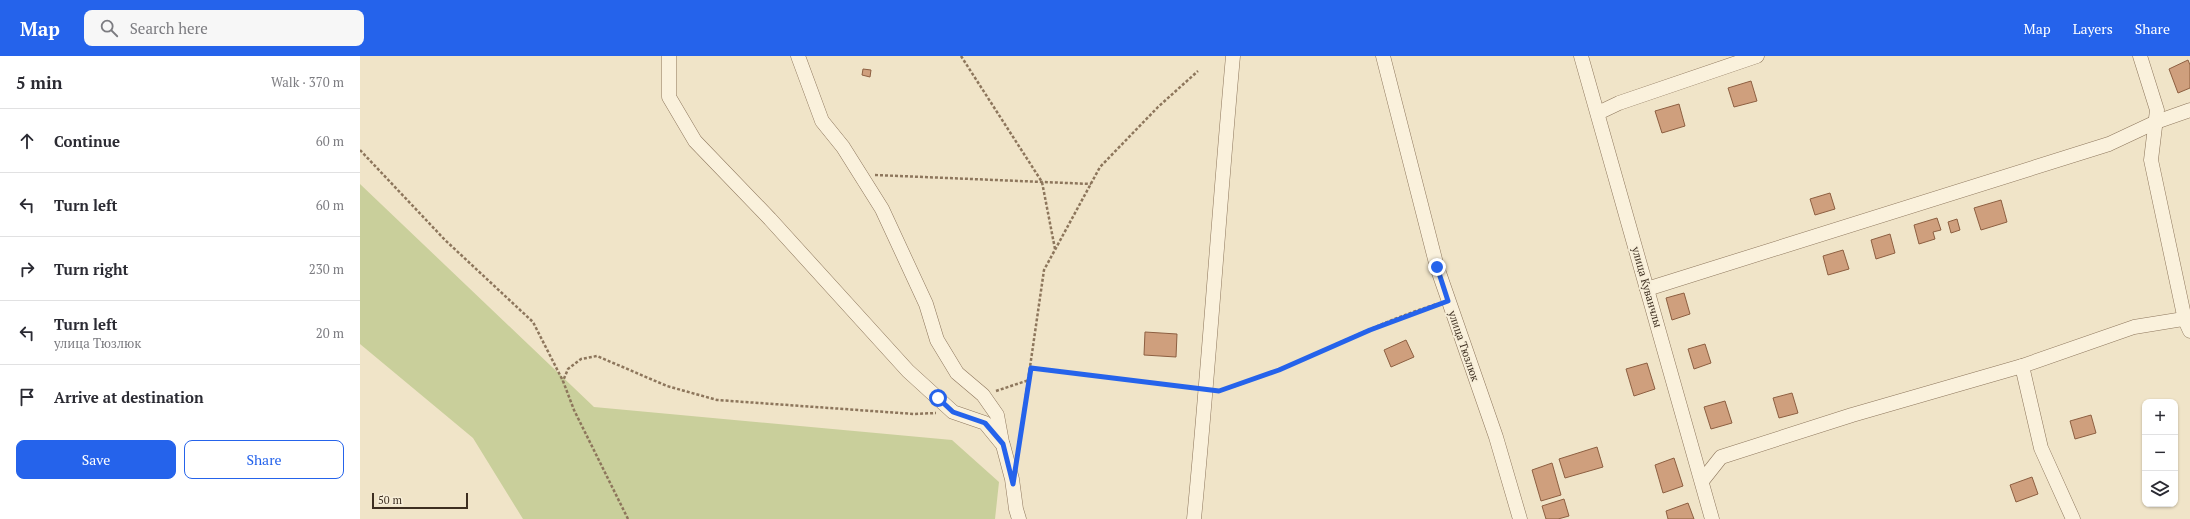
<!DOCTYPE html>
<html lang="en">
<head>
<meta charset="utf-8">
<style>
  body { margin:0; font-family:"PT Serif",serif; background:#f7f7f7; color:#2b2b33 }
  .controls { position:absolute; right:12px; bottom:12px; display:grid; overflow:hidden; border-radius:8px; box-shadow:0 1px 3px #0004 }
  .controls button { width:36px; height:36px; display:grid; place-items:center; padding:0; border:0; border-bottom:1px solid #e1e1e2; background:#fff; color:#2b2b33; font:20px sans-serif }
  .scale { position:absolute; left:12px; bottom:10px; width:96px; box-sizing:border-box; padding-left:4px; border:2px solid #3d2e20; border-top:0; font-size:11px; line-height:14px; white-space:nowrap; color:#3d2e20; -webkit-text-stroke:3px #f7eed8; paint-order:stroke }
  .stop { position:absolute; width:12px; height:12px; margin:-9px; border:3px solid #2563eb; border-radius:50%; background:#fff }
  .stop.end { background:#2563eb; border-color:#fff; box-shadow:0 1px 4px #0008 }
  .list { margin:0; padding:0; list-style:none }
  h2 { display:flex; justify-content:space-between; align-items:center; height:52px; margin:0; padding:0 16px; font-size:17px }
  h2 small { font-size:13px; font-weight:400; color:#7c7c81 }
  .list li { display:grid; grid-template-columns:26px 1fr auto; gap:12px; align-items:center; box-sizing:border-box; height:64px; padding:0 16px; border-top:1px solid #e1e1e2 }
  .list b { display:block; font-size:15px; white-space:nowrap }
  .list p { margin:0; font-size:13px; white-space:nowrap; color:#7c7c81 }
  .list em { font-size:13px; font-style:normal; color:#7c7c81 }
  .actions { display:flex; gap:8px; padding:12px 16px }
  .actions a { flex:1; padding:9px 0; border:1px solid #2563eb; border-radius:8px; text-align:center; font-size:14px; color:#2563eb }
  .actions .main { background:#2563eb; color:#fff }
  .icon { flex:none; width:22px; height:22px; fill:none; stroke:currentColor; stroke-width:2; stroke-linecap:round; stroke-linejoin:round }
  .map { position:relative; flex:none; width:1830px; height:463px; overflow:hidden }
  header { display:flex; align-items:center; gap:24px; box-sizing:border-box; height:56px; padding:0 20px; background:#2563eb; color:#fff }
  header strong { font-size:19px }
  nav { display:flex; gap:22px; margin-inline-start:auto; font-size:14px }
  .search { width:280px; height:36px; background:#f7f7f7; display:flex; align-items:center; gap:10px; box-sizing:border-box; padding:0 14px; border-radius:8px; color:#7c7c81; font-size:15px }
  main { display:flex }
  aside { flex:1; background:#fff }
  .map>svg:first-child { display:block }
</style>
</head>
<body>
<header>
<strong>Map</strong>
<div class="search"><svg class="icon" aria-label="search" viewBox="0 0 24 24"><circle cx="10" cy="10" r="6"/><path d="M15 15l6 6"/></svg>Search here</div>
<nav><a>Map</a><a>Layers</a><a>Share</a></nav>
</header>
<main>
<aside>
<h2>5 min<small>Walk · 370 m</small></h2>
<ul class="list">
<li><svg class="icon" aria-label="ahead" viewBox="0 0 24 24"><path d="M12 20V5M6 11l6-6 6 6"/></svg><div><b>Continue</b></div><em>60 m</em></li>
<li><svg class="icon" aria-label="left" viewBox="0 0 24 24"><path d="M17 20v-9H6M10 6l-5 5 5 5"/></svg><div><b>Turn left</b></div><em>60 m</em></li>
<li><svg class="icon" aria-label="right" viewBox="0 0 24 24"><path d="M7 20v-9h11M14 6l5 5-5 5"/></svg><div><b>Turn right</b></div><em>230 m</em></li>
<li><svg class="icon" aria-label="left" viewBox="0 0 24 24"><path d="M17 20v-9H6M10 6l-5 5 5 5"/></svg><div><b>Turn left</b><p>улица Тюзлюк</p></div><em>20 m</em></li>
<li><svg class="icon" aria-label="arrive" viewBox="0 0 24 24"><path d="M6 21V4h12l-3 4 3 4H6"/></svg><div><b>Arrive at destination</b></div></li>
</ul>
<div class="actions"><a class="main">Save</a><a>Share</a></div>
</aside>
<div class="map">
<svg width="1830" height="463" viewBox="0 0 1830 463">
  <rect width="100%" height="100%" fill="#f0e4c8"/>
  <polygon fill="#c9cf9b" points="0,128 234,351 592,384 639,426 635,463 163,463 113,382 0,288"/>
  <g fill="#cf9f7d" stroke="#8d5f41">
    <polygon points="1828,4 1830,9 1830,32 1818,37 1809,13"/>
    <polygon points="503,13 511,14 510,21 502,19"/>
    <polygon points="1391,25 1397,45 1374,51 1368,32"/>
    <polygon points="1319,48 1325,70 1302,77 1295,55"/>
    <polygon points="1470,137 1475,153 1455,159 1450,143"/>
    <polygon points="1641,144 1647,166 1621,174 1614,152"/>
    <polygon points="1577,162 1581,174 1573,176 1575,183 1559,188 1554,169"/>
    <polygon points="1597,163 1600,174 1591,177 1588,166"/>
    <polygon points="1530,178 1535,197 1516,203 1511,184"/>
    <polygon points="1483,194 1489,213 1468,219 1463,200"/>
    <polygon points="1324,237 1330,258 1312,264 1306,242"/>
    <polygon points="785,276 817,278 816,301 784,299"/>
    <polygon points="1046,284 1054,301 1031,311 1024,294"/>
    <polygon points="1345,288 1351,307 1334,313 1328,293"/>
    <polygon points="1287,307 1295,333 1274,340 1266,313"/>
    <polygon points="1432,337 1438,357 1419,362 1413,342"/>
    <polygon points="1365,345 1372,367 1351,373 1344,351"/>
    <polygon points="1731,359 1736,377 1715,383 1710,365"/>
    <polygon points="1237,391 1243,411 1205,422 1199,403"/>
    <polygon points="1314,402 1323,430 1303,437 1295,409"/>
    <polygon points="1192,407 1201,439 1181,445 1172,414"/>
    <polygon points="1672,421 1678,438 1656,446 1650,429"/>
    <polygon points="1204,443 1209,460 1198,463 1186,463 1182,450"/>
    <polygon points="1328,447 1334,463 1308,463 1306,455"/>
  </g>
  <g fill="none" stroke-linecap="round" stroke-linejoin="round">
    <defs>
      <g id="street">
        <polyline points="309,0 309,41 335,85 410,163 548,315 593,356 625,367 643,389 652,423 656,453 659,463"/>
        <polyline points="438,0 462,65 483,91 522,153 566,248 577,284 597,317 623,339 637,359 642,386"/>
        <polyline points="1023,0 1077,211 1136,381 1160,463"/>
        <polyline points="1221,0 1352,463"/>
        <polyline points="1780,0 1797,54 1791,104 1825,264 1830,275"/>
        <polyline points="1238,57 1259,47 1397,0"/>
        <polyline points="1287,233 1749,88 1796,66 1830,54"/>
        <polyline points="1662,310 1681,392 1713,463"/>
        <polyline points="1342,425 1361,401 1492,359 1662,310 1774,271 1830,262"/>
        <path d="M 834,463 C 849,309 859,154 873,0"/>
      </g>
    </defs>
    <use href="#street" stroke="#8d765c" stroke-width="15"/>
    <g stroke="#8d765c" stroke-width="2.5" stroke-dasharray="3 2" stroke-linecap="butt">
      <polyline points="601,0 682,126 695,193"/>
      <polyline points="0,94 85,184 173,266 203,325"/>
      <polyline points="515,119 731,128"/>
      <polyline points="671,312 834,332"/>
      <polyline points="636,335 669,324"/>
      <path d="M 859,335 C 934,313 1002,271 1077,248"/>
      <polyline points="658,394 684,214 740,111 798,51 838,15"/>
      <polyline points="268,463 214,354 203,325 208,313 221,303 237,300 307,330 357,344 554,358 576,357"/>
    </g>
    <use href="#street" stroke="#faf1dc" stroke-width="14"/>
  </g>
  <g fill="none" stroke-linecap="round" stroke-linejoin="round">
    <polyline stroke="#2563eb" stroke-width="5" points="578,342 593,356 625,367 643,388 653,428 671,312 859,335 919,314 1010,274 1088,245 1077,211"/>
  </g>
  <g text-anchor="middle" stroke-width="3.5" stroke-linejoin="round" paint-order="stroke">
    <g font-size="11" fill="#3d2e20" stroke="#f7eed8">
      <text transform="translate(1287 231) rotate(74)" y="4">улица Куванчлы</text>
      <text transform="translate(1104 290) rotate(71)" y="4">улица Тюзлюк</text>
    </g>
  </g>
</svg>
<div class="controls">
<button>+</button>
<button>−</button>
<button><svg class="icon" aria-label="layers" viewBox="0 0 24 24"><path d="M12 4l9 5-9 5-9-5zM3 14l9 5 9-5"/></svg></button>
</div>
<div class="scale">50 m</div>
<div class="stop" style="left:578px;top:342px"></div>
<div class="stop end" style="left:1077px;top:211px"></div>
</div>
</main>
</body>
</html>
